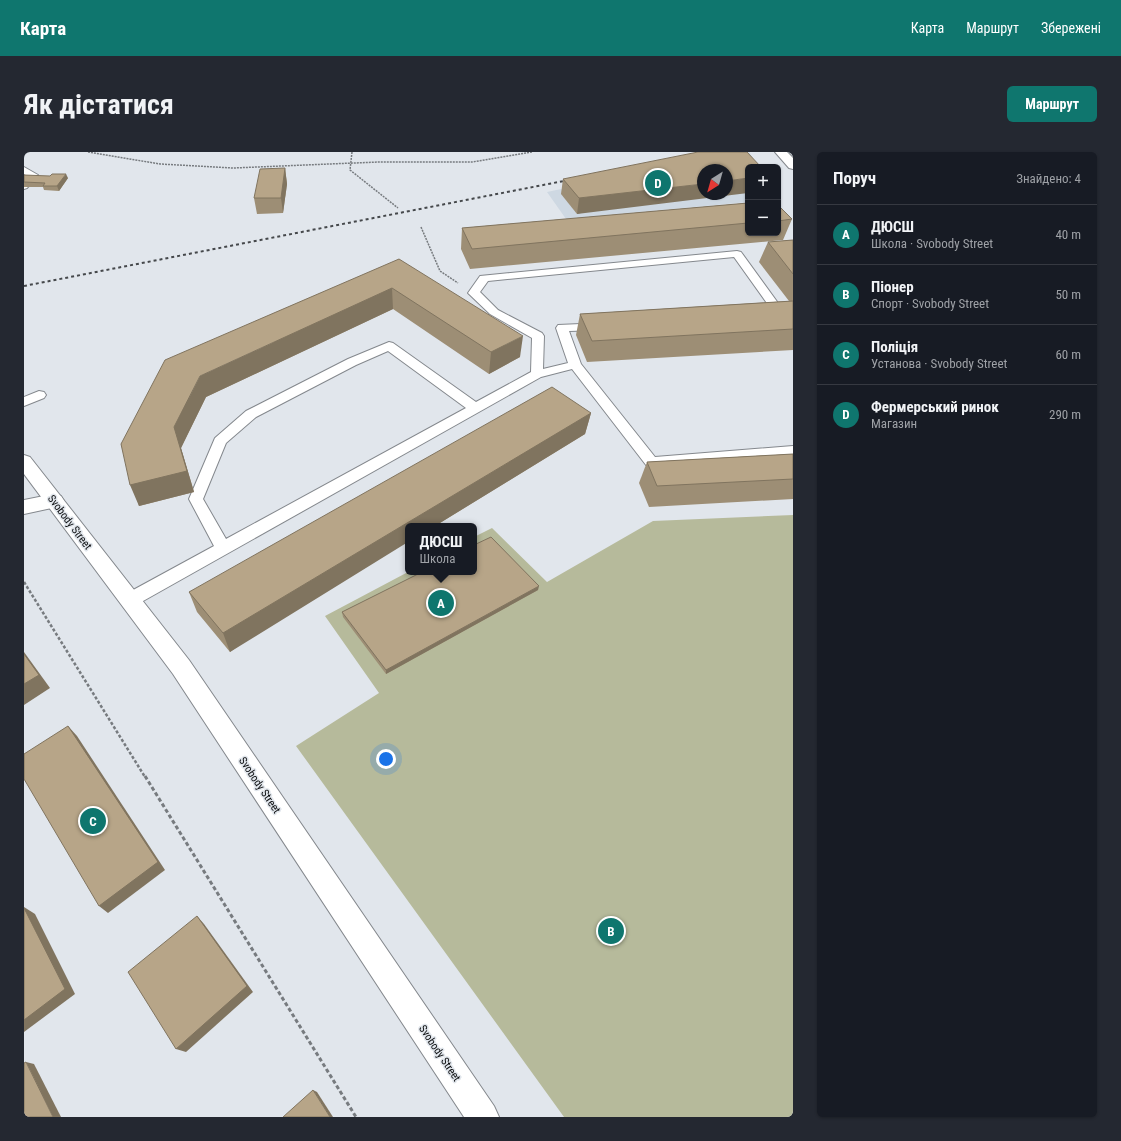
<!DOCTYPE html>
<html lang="uk">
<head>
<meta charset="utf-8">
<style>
  body { margin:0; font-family:"Roboto Condensed",sans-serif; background:#242831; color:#f1f3f6 }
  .controls { position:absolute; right:12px; top:12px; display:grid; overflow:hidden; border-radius:6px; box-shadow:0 1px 3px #0004 }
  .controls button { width:36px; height:36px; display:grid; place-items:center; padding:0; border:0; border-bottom:1px solid #363941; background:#171b24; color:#f1f3f6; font:20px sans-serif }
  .compass { position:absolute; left:673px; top:12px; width:36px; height:36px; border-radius:50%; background:#171b24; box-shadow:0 1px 3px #0004; rotate:217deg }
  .you { position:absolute; left:362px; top:607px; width:14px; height:14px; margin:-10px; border:3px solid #fff; border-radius:50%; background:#1a73e8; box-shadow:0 0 0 6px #1a73e833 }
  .badge { display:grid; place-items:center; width:26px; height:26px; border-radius:50%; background:#0f766e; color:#fff; font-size:13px; font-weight:700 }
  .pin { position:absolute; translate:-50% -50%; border:2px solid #fff; box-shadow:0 1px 4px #0006 }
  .popup { position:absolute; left:381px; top:371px; width:72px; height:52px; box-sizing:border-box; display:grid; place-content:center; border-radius:6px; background:#171b24; filter:drop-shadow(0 1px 3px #0005); font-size:13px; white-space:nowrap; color:#9ea1a6 }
  .popup b { font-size:15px; color:#f1f3f6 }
  .popup::after { content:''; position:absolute; left:50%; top:100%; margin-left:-8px; border:8px solid transparent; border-top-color:#171b24 }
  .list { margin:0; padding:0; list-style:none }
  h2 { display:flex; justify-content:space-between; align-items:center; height:52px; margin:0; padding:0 16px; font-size:17px }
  h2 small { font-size:13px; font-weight:400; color:#9ea1a6 }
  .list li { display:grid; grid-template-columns:26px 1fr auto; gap:12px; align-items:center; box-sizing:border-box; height:60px; padding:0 16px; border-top:1px solid #363941 }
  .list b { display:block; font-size:15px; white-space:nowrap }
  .list p { margin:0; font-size:13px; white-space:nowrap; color:#9ea1a6 }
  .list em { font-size:13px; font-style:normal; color:#9ea1a6 }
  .map { position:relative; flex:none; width:769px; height:965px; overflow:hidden; border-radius:6px }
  header { display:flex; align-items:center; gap:24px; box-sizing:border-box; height:56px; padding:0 20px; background:#0f766e; color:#fff }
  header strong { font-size:19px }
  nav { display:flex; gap:22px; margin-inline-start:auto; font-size:14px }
  .intro { display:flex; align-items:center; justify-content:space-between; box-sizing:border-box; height:96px; padding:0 24px }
  h1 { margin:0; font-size:28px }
  .button { padding:10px 18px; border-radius:6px; background:#0f766e; color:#fff; font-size:14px; font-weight:700 }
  main { display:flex; gap:24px; padding:0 24px }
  aside { flex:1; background:#171b24; border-radius:6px; box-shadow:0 1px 3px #0004 }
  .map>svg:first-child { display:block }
</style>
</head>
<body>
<header>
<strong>Карта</strong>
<nav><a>Карта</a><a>Маршрут</a><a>Збережені</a></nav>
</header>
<div class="intro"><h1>Як дістатися</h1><a class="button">Маршрут</a></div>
<main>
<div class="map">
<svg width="769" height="965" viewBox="0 0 769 965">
  <rect width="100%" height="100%" fill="#e1e6ec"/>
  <path fill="#ced8e2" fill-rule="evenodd" d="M 711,0 L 725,0 L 735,15 L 724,15 L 724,50 L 542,67 L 523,40 ZM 679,18 L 703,18 L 703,42 L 679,42 Z"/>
  <polygon fill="#b6ba9b" points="769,363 769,965 540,965 272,594 355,541 301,464 384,420 450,420 450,385 468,376 523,430 629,369"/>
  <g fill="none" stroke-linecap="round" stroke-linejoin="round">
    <defs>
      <g id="lane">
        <polygon points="0,15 14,23 3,36 0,37 0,28 3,24 0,22"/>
        <path d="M 713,99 L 717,100 L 762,162 L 764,164 L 762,166 L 748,166 L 746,164 L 750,161 L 710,105 L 464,129 L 456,140 L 474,158 L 518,181 L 520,184 L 519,217 L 544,211 L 532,176 L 534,173 L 580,171 L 582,174 L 580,177 L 576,178 L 545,179 L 557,212 L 631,305 L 769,294 L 769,304 L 627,315 L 622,313 L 548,217 L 517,225 L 112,453 L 106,455 L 100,453 L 98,448 L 100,443 L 190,394 L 165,347 L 191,286 L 222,259 L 324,207 L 365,190 L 369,191 L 452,250 L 507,220 L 508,186 L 466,162 L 444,141 L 456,124 ZM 364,199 L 442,256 L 202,387 L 179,347 L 202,291 L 232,265 L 332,213 Z"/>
        <polygon points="15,239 20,240 22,243 20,246 0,254 0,245"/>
      </g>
      <g id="street">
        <polygon points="751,0 763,0 769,6 769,17 765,16"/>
        <polygon points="30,342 37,344 40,349 37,354 0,362 0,348"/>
      </g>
      <polygon id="secondary" points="0,303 6,305 165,508 470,954 475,965 440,965 149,522 0,322"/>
    </defs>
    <use href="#lane" stroke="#84888d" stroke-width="2"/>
    <use href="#street" stroke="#84888d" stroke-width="2"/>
    <use href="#secondary" stroke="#84888d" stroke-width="2"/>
    <g stroke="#777b7f" stroke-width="1.5" stroke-dasharray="2 1" stroke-linecap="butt">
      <polyline points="64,0 136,12 209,16 354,10 448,10 508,0"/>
      <polyline points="328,0 326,18 374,56"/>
      <polyline points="397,75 416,119 434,131"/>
    </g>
    <polyline stroke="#777b7f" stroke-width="2.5" stroke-dasharray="3 2" stroke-linecap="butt" points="0,430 121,625"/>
    <polyline stroke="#777b7f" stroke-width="3" stroke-dasharray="4 2.5" stroke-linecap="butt" points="121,624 332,965"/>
    <use href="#lane" fill="#fff" fill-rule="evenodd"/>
    <use href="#street" fill="#fff" fill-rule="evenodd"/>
    <use href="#secondary" fill="#fff" fill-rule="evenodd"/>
    <polyline stroke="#45484b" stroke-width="2" stroke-dasharray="3 3" stroke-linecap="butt" points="0,134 550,27"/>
  </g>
  <g fill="#9d8e75">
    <polygon points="737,15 553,62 537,42 539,27"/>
    <polygon points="261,16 263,32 259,61 233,62 230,46"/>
    <polygon points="0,23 44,26 35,39 20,38 19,35 0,35"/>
    <polygon points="724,51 724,81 754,81 754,53 768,67 759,88 446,117 437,97 438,76"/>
    <polygon points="769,88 769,198 563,210 552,183 556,162 765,149 735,110 744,90"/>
    <polygon points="375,107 496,205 465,222 369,157 182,245 157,296 170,340 115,354 97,292"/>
    <polygon points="567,261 561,282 411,374 384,374 206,500 173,460 165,440"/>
    <polygon points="769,302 769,347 625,355 615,331 623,310"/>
    <polygon points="514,438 362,522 319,465 318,460"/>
  </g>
  <g fill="#80745f">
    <polygon points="261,16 263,32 259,61 257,46"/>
    <polygon points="42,22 44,26 35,39 33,34"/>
    <polygon points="724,26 724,41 553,62 555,46 679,32 679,42 703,42 703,29"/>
    <polygon points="368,136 369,157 182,245 157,296 170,340 115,354 106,333 150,275 176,224"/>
    <polygon points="499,184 496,205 465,222 467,200"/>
    <polygon points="567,261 561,282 411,374 384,374 384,390 206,500 199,481"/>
    <polygon points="515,434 514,438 362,522 362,518"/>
    <polygon points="0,500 26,536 0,553"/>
    <polygon points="44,574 53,584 141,718 84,761 75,754"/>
    <polygon points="0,755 11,762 51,842 0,880"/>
    <polygon points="173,764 180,772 229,840 162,900 152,897"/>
    <polygon points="2,910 10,912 37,965 29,965"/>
    <polygon points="289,938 293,940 309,965 306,965"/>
  </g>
  <g fill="#b7a588" stroke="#80745f">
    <polygon points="674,0 723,0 737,15 724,15 724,26 703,29 703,18 679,18 679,32 555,46 539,27"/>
    <polygon points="261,16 257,46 230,46 236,17"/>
    <polygon points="28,22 42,22 33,34 19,34 21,31 0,30 0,23 26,24"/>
    <polygon points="724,51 724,71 448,97 438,76"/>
    <polygon points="754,53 768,67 754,69"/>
    <polygon points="769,88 769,122 744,90"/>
    <polygon points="375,107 499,184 467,200 368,136 176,224 150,275 163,319 106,333 97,292 141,208"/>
    <polygon points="769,149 769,177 568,189 556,162"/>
    <polygon points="528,235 567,261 199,481 165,440"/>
    <polygon points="769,302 769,327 633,334 623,310"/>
    <polygon points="467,385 515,434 362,518 318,460 398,420 450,420 450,393"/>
    <polygon points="0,502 15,523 0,532"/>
    <polygon points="44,574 134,710 75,754 0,627 0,602"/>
    <polygon points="0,756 41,837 0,868"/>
    <polygon points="173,764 223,834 152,897 104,820"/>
    <polygon points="2,910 29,965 0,965 0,911"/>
    <polygon points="289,938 306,965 259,965"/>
  </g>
  <g text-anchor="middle" stroke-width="3" stroke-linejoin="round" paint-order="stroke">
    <g font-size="11" fill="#0b0d0f" stroke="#e1e6ec">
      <text transform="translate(46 370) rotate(53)" y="4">Svobody Street</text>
      <text transform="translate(236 633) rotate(56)" y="4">Svobody Street</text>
      <text transform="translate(416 901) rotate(56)" y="4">Svobody Street</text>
    </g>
  </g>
</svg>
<div class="controls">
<button>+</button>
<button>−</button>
</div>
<svg class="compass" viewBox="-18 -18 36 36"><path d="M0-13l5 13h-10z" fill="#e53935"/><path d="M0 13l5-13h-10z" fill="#9ea1a6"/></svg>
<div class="you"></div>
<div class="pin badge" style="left:417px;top:451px">A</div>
<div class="popup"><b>ДЮСШ</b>Школа</div>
<div class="pin badge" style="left:587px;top:779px">B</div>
<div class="pin badge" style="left:69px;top:669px">C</div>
<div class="pin badge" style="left:634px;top:31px">D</div>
</div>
<aside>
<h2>Поруч<small>Знайдено: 4</small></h2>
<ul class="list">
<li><span class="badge">A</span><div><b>ДЮСШ</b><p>Школа · Svobody Street</p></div><em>40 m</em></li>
<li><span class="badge">B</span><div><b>Піонер</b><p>Спорт · Svobody Street</p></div><em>50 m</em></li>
<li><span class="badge">C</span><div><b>Поліція</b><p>Установа · Svobody Street</p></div><em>60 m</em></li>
<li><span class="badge">D</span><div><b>Фермерський ринок</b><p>Магазин</p></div><em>290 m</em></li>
</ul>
</aside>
</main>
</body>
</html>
